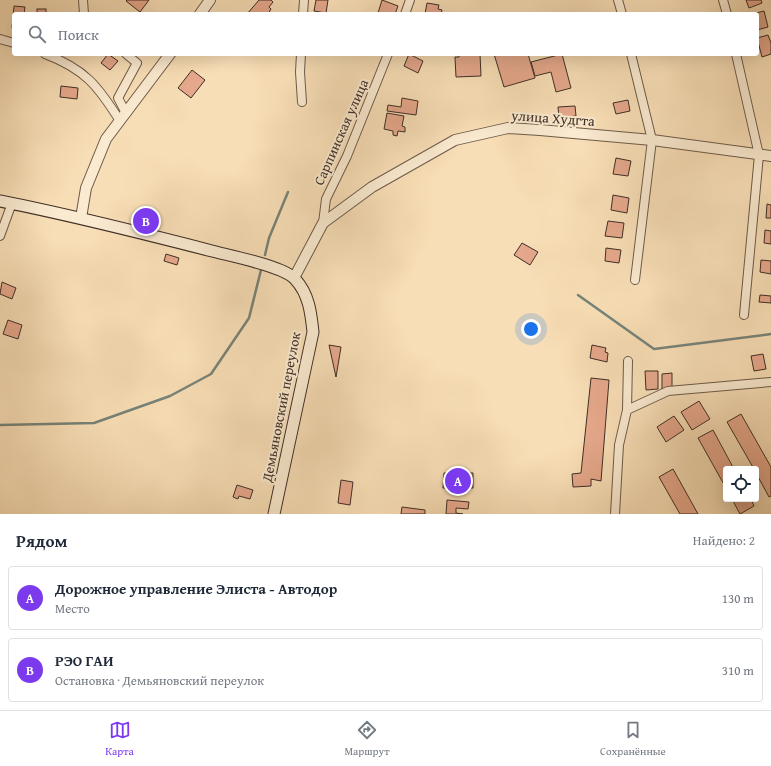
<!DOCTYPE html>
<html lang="ru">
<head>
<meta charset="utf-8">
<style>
  body { margin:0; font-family:"Gentium Book Plus",serif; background:#f6f6f7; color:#1f2937 }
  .controls { position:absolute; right:12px; bottom:12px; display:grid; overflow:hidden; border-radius:4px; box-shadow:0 4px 16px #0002 }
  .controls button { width:36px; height:36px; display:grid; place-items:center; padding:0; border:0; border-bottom:1px solid #e0e1e3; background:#fff; color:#1f2937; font:20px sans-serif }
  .you { position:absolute; left:531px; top:329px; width:14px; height:14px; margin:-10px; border:3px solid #fff; border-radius:50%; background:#1a73e8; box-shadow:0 0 0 6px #1a73e833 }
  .badge { display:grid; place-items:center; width:26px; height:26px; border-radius:50%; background:#7c3aed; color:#fff; font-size:13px; font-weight:700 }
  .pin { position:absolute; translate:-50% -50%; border:2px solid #fff; box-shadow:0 1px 4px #0006 }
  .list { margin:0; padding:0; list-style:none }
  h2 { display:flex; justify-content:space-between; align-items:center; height:52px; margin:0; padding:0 16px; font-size:17px }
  h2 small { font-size:13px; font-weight:400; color:#747a83 }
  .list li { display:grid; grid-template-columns:26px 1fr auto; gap:12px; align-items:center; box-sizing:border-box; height:64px; margin:0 8px 8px; padding:0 8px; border:1px solid #e0e1e3; border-radius:4px }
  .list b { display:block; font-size:15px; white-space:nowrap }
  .list p { margin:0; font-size:13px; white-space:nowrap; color:#747a83 }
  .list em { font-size:13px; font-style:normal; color:#747a83 }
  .icon { flex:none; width:22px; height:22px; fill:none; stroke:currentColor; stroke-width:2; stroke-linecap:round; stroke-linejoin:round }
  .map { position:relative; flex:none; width:771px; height:514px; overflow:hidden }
  .search { position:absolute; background:#fff; box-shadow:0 4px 16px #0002; left:12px; right:12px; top:12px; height:44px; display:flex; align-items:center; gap:10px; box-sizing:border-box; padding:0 14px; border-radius:4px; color:#747a83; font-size:15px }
  .sheet { height:196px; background:#fff }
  nav { display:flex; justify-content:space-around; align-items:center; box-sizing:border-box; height:56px; border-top:1px solid #e0e1e3; background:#fff; font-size:11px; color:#747a83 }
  nav a { display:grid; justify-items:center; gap:2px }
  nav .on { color:#7c3aed }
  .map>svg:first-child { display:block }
</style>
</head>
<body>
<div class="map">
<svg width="771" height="514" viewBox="0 0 771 514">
  <rect width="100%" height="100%" fill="#f8deb6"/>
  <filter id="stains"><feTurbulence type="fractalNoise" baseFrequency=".005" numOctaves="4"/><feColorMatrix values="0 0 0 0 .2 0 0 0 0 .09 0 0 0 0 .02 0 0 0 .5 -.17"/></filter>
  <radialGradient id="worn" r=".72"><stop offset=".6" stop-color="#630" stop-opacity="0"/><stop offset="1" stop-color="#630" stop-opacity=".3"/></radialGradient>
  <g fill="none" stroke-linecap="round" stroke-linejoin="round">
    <g stroke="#778379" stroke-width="2.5">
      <polyline points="265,255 269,238 288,192"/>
      <polyline points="578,295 654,349 771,334"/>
      <polyline points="0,425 94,423 170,396 211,374 249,318 261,270"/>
    </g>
  </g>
  <g fill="#e6a88c" stroke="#3f2e26">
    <polygon points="127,0 149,0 140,12 126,1"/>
    <polygon points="259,0 271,0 273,2 269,7 271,9 268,14 247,14"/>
    <polygon points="316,0 328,0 326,13 314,11"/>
    <polygon points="382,0 398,6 395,14 378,13"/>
    <polygon points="746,0 761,0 762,3 749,8"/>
    <polygon points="427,3 439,5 438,9 442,10 441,14 425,14"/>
    <polygon points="14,6 25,7 24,14 14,14 14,28 12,28"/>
    <rect x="37" y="9" width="9" height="5"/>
    <polygon points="764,11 768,27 757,30 757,14 752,14"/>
    <polygon points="768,35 771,43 771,54 762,57 757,38"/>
    <polygon points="108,54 118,61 110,70 101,63"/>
    <polygon points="409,54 423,61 418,73 404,66"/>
    <polygon points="459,54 480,54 481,76 456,77 455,57 459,57"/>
    <polygon points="494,54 528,54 535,78 504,87"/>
    <polygon points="562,54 571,88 556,92 551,72 535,76 531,62"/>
    <polygon points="192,70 205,80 191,98 178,88"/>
    <polygon points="61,86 78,88 77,99 60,97"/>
    <polygon points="402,98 418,101 416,115 387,111 388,105 401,107"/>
    <polygon points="628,100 630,111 616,114 613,103"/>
    <polygon points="575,106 576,116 559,118 558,107"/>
    <polygon points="387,113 404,116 402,126 405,127 405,132 398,131 397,136 393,135 393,131 384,129"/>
    <polygon points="616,158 631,161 628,176 613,174"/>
    <polygon points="613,195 629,198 627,213 611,210"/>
    <polygon points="767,204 771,205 771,218 766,218"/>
    <polygon points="608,221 624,223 622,238 605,236"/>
    <polygon points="765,230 771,231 771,244 764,243"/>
    <polygon points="522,243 538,252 530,265 514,255"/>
    <polygon points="606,248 621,250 619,263 605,261"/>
    <polygon points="166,254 179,258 177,265 164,261"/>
    <polygon points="761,260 771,261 771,274 760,272"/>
    <polygon points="2,282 16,288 12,299 0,294"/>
    <polygon points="760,295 771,296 771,303 759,302"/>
    <polygon points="8,320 22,325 18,339 3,334"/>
    <polygon points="329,345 341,347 336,377"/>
    <polygon points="592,345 606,348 605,352 608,353 607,362 590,358"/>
    <polygon points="763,354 766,369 754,371 751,356"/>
    <polygon points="645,371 658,371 658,389 646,390"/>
    <polygon points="672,373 672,389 662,389 662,374"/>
    <polygon points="591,378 609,380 601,481 591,479 591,486 573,487 572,474 581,473"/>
    <polygon points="699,401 710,419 692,430 681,412"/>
    <polygon points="741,414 771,467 771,496 769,497 756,473 756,469 754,469 727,422"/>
    <polygon points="674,416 684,430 666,442 657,427"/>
    <polygon points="713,430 734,469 726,469 726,488 698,438"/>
    <polygon points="673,469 698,514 680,514 659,477"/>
    <polygon points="444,473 473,473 473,488 443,488"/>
    <polygon points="341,480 353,482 350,505 338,503"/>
    <polygon points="237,485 253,490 250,499 239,496 238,499 233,497"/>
    <polygon points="732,499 751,499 754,506 740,514"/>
    <polygon points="447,500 469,502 468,509 456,508 456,513 463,514 446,514"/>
    <polygon points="402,507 425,510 425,514 401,514"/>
  </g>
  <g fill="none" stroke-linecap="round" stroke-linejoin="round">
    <defs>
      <g id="minor">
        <polyline points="83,0 84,14"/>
        <polyline points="618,0 622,14"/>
        <polyline points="723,0 727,14"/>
        <polyline points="303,14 304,0"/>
        <polyline points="405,14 410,0"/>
        <polyline points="0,39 14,43"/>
        <path d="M 45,54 C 85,69 98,86 120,121"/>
        <polyline points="126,54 137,63 118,98 126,113"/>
        <polyline points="301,54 300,72 302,102"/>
        <polyline points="631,54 652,140 635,280"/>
        <polyline points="736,54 759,155 744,315"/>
        <polyline points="323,223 326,199 347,156 388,54"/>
        <polyline points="0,236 12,203"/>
        <polyline points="627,410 628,361"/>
        <polyline points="615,514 619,445 627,410 668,391 771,382"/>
      </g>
      <g id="tertiary">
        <polyline points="200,14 210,0"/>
        <polyline points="81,218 86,188 106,139 170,54"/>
        <polyline points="294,278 323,223 372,187 455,140 508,128 540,130 652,140 771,156"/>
      </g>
      <path id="secondary" d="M 0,201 C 71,215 142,233 212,251 C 231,256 283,266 295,279 C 309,294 311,313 313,332 L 274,514"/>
    </defs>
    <use href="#minor" stroke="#6d5a4a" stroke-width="10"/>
    <use href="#tertiary" stroke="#6d5a4a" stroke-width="12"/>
    <use href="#secondary" stroke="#3f2e26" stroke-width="13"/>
    <use href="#minor" stroke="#faead0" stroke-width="8"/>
    <use href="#tertiary" stroke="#faead0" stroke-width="10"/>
    <use href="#secondary" stroke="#faead0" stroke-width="11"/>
  </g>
  <g text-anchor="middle" stroke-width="4" stroke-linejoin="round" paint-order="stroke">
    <g font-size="14" fill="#3f2e26" stroke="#faead0">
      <text transform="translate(553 118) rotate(4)" y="5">улица Худгта</text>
      <text transform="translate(341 132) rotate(-66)" y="5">Сарпинская улица</text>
      <text transform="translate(281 407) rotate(-79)" y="5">Демьяновский переулок</text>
    </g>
  </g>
  <rect width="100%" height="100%" filter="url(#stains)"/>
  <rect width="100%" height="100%" fill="url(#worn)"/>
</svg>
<div class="controls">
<button><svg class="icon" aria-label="locate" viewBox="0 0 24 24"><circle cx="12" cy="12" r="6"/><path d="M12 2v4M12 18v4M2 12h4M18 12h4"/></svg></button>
</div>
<div class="you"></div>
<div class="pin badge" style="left:458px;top:481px">A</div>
<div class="pin badge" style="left:146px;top:221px">B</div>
<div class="search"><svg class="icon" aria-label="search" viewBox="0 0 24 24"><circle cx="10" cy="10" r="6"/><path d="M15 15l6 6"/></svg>Поиск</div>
</div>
<section class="sheet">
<h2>Рядом<small>Найдено: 2</small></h2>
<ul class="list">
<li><span class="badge">A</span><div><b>Дорожное управление Элиста - Автодор</b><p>Место</p></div><em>130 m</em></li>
<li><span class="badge">B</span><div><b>РЭО ГАИ</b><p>Остановка · Демьяновский переулок</p></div><em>310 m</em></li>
</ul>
</section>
<nav>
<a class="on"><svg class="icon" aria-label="map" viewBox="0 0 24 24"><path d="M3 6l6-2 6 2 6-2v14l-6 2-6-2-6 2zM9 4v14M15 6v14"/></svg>Карта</a>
<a><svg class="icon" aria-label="directions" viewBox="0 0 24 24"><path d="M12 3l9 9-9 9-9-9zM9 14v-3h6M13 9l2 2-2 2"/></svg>Маршрут</a>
<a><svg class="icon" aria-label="saved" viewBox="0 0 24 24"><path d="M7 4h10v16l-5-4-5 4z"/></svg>Сохранённые</a>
</nav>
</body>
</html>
